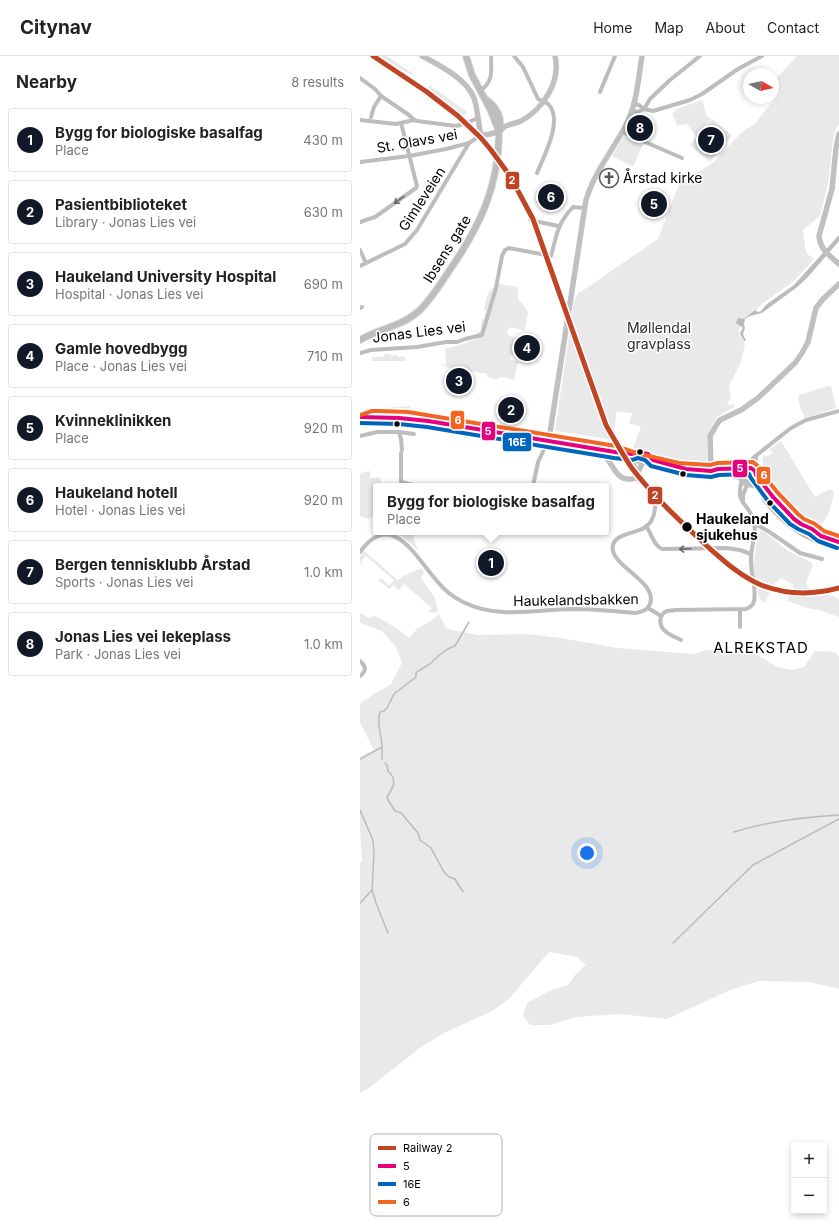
<!DOCTYPE html>
<html lang="en">
<head>
<meta charset="utf-8">
<style>
  body { margin:0; font-family:Inter,sans-serif; background:#f2f2f2; color:#222 }
  .controls { position:absolute; right:12px; bottom:12px; display:grid; overflow:hidden; border-radius:4px; box-shadow:0 2px 6px #0003 }
  .controls button { width:36px; height:36px; display:grid; place-items:center; padding:0; border:0; border-bottom:1px solid #e0e0e0; background:#fff; color:#222; font:20px sans-serif }
  .compass { position:absolute; left:383px; top:12px; width:36px; height:36px; border-radius:50%; background:#fff; box-shadow:0 2px 6px #0003; rotate:99deg }
  .you { position:absolute; left:227px; top:797px; width:14px; height:14px; margin:-10px; border:3px solid #fff; border-radius:50%; background:#1a73e8; box-shadow:0 0 0 6px #1a73e833 }
  .badge { display:grid; place-items:center; width:26px; height:26px; border-radius:50%; background:#111827; color:#fff; font-size:13px; font-weight:700 }
  .pin { position:absolute; translate:-50% -50%; border:2px solid #fff; box-shadow:0 1px 4px #0006 }
  .popup { position:absolute; left:13px; top:427px; width:236px; height:52px; box-sizing:border-box; display:grid; place-content:center; border-radius:4px; background:#fff; filter:drop-shadow(0 1px 3px #0005); font-size:13px; white-space:nowrap; color:#767676 }
  .popup b { font-size:15px; color:#222 }
  .popup::after { content:''; position:absolute; left:50%; top:100%; margin-left:-8px; border:8px solid transparent; border-top-color:#fff }
  .list { margin:0; padding:0; list-style:none }
  h2 { display:flex; justify-content:space-between; align-items:center; height:52px; margin:0; padding:0 16px; font-size:17px }
  h2 small { font-size:13px; font-weight:400; color:#767676 }
  .list li { display:grid; grid-template-columns:26px 1fr auto; gap:12px; align-items:center; box-sizing:border-box; height:64px; margin:0 8px 8px; padding:0 8px; border:1px solid #e0e0e0; border-radius:4px }
  .list b { display:block; font-size:15px; white-space:nowrap }
  .list p { margin:0; font-size:13px; white-space:nowrap; color:#767676 }
  .list em { font-size:13px; font-style:normal; color:#767676 }
  .map { position:relative; flex:none; width:479px; height:1170px; overflow:hidden }
  header { display:flex; align-items:center; gap:24px; box-sizing:border-box; height:56px; padding:0 20px; background:#fff; border-bottom:1px solid #e0e0e0 }
  header strong { font-size:19px }
  nav { display:flex; gap:22px; margin-inline-start:auto; font-size:14px }
  main { display:flex }
  aside { flex:1; background:#fff }
  .map>svg:first-child { display:block }
</style>
</head>
<body>
<header>
<strong>Citynav</strong>
<nav><a>Home</a><a>Map</a><a>About</a><a>Contact</a></nav>
</header>
<main>
<aside>
<h2>Nearby<small>8 results</small></h2>
<ul class="list">
<li><span class="badge">1</span><div><b>Bygg for biologiske basalfag</b><p>Place</p></div><em>430 m</em></li>
<li><span class="badge">2</span><div><b>Pasientbiblioteket</b><p>Library · Jonas Lies vei</p></div><em>630 m</em></li>
<li><span class="badge">3</span><div><b>Haukeland University Hospital</b><p>Hospital · Jonas Lies vei</p></div><em>690 m</em></li>
<li><span class="badge">4</span><div><b>Gamle hovedbygg</b><p>Place · Jonas Lies vei</p></div><em>710 m</em></li>
<li><span class="badge">5</span><div><b>Kvinneklinikken</b><p>Place</p></div><em>920 m</em></li>
<li><span class="badge">6</span><div><b>Haukeland hotell</b><p>Hotel · Jonas Lies vei</p></div><em>920 m</em></li>
<li><span class="badge">7</span><div><b>Bergen tennisklubb Årstad</b><p>Sports · Jonas Lies vei</p></div><em>1.0 km</em></li>
<li><span class="badge">8</span><div><b>Jonas Lies vei lekeplass</b><p>Park · Jonas Lies vei</p></div><em>1.0 km</em></li>
</ul>
</aside>
<div class="map">
<svg width="479" height="1170" viewBox="0 0 479 1170">
  <rect width="100%" height="100%" fill="#fff"/>
  <g fill="#e9e9e9">
    <path d="M 7,0 L 9,0 L 15,4 C 44,23 75,41 101,65 L 100,66 L 34,17 Z"/>
    <polygon points="20,0 27,0 77,34 107,56 104,60 68,32 70,29 53,18 53,19 41,14"/>
    <path d="M 437,0 L 479,0 L 479,68 L 476,73 L 473,83 L 468,128 L 460,160 L 443,174 L 446,197 L 454,203 L 434,225 L 403,247 L 393,257 L 384,263 L 380,270 L 379,275 L 380,280 L 385,288 L 381,306 L 369,330 L 371,341 L 367,348 L 370,349 L 374,348 L 374,351 L 357,361 L 354,366 L 349,375 L 347,385 L 347,407 L 346,409 C 320,410 296,400 273,392 L 281,371 L 269,367 L 272,357 L 256,356 L 254,384 L 195,375 L 214,245 L 218,237 L 222,235 L 298,183 L 319,128 L 354,106 L 377,81 L 385,74 L 395,68 L 419,36 L 413,26 Z"/>
    <polygon points="342,44 347,60 351,63 336,80 326,67 322,70 320,68 318,71 312,58 316,55 316,53"/>
    <polygon points="352,63 372,79 350,106 330,89"/>
    <polygon points="280,65 289,69 285,79 278,76 277,78 275,76 274,78 271,76 275,69"/>
    <polygon points="264,80 283,88 273,111 252,100"/>
    <path d="M 140,228 L 158,231 L 158,244 L 162,247 L 168,256 L 165,275 L 151,271 L 150,273 L 148,272 L 147,278 L 149,278 L 149,280 L 163,282 L 159,300 L 151,299 L 150,303 L 158,306 L 154,324 L 141,321 L 140,322 L 138,322 L 137,324 L 127,321 L 127,318 L 86,311 L 86,310 L 80,309 L 86,308 L 85,293 C 91,290 96,291 101,289 C 107,287 111,284 117,283 L 117,276 L 120,276 L 122,263 L 124,263 L 126,254 L 124,254 C 126,242 127,233 140,228 Z"/>
    <polygon points="24,298 30,298 32,300 35,298 38,301 43,300 45,301 46,305 12,305 12,301 23,301"/>
    <path d="M 468,330 L 471,330 L 476,352 L 445,362 C 442,355 437,347 439,339 Z"/>
    <path d="M 51,350 C 47,362 38,367 26,368 C 21,368 17,368 13,370 L 11,353 Z"/>
    <path d="M 421,385 L 455,441 L 468,434 L 472,434 L 474,436 C 472,444 469,466 459,469 C 450,471 415,435 410,427 C 406,420 404,411 402,403 L 404,399 L 406,401 L 413,397 L 410,393 Z"/>
    <polygon points="10,415 10,422 20,421 22,430 16,430 16,455 10,463 0,460 0,417"/>
    <polygon points="402,474 428,495 451,506 453,509 446,527 448,532 467,539 474,540 479,544 479,561 456,553 455,554 451,552 450,553 427,545 434,529 421,522 413,529 405,547 400,543 398,536 393,510 398,477"/>
    <polygon points="37,476 51,476 58,494"/>
    <polygon points="4,495 38,524 45,519 62,512 64,517 61,522 74,540 78,554 77,556 67,557 72,552 44,528 39,534 33,529 30,533 28,532 18,524 21,522 29,529 34,524 6,500 1,505 3,507 0,508 0,501"/>
    <path d="M 0,557 L 9,562 L 15,560 C 28,566 38,573 49,582 L 57,573 L 74,563 L 79,558 L 85,571 L 91,574 L 118,579 L 166,578 L 201,582 L 257,592 L 334,598 L 345,594 L 396,598 L 417,611 L 432,614 L 444,611 L 455,595 L 475,596 L 479,601 L 479,933 L 449,926 L 399,925 L 370,934 L 307,963 L 259,958 L 217,961 L 190,969 L 170,969 L 163,959 L 167,947 L 191,934 L 208,929 L 215,919 L 226,909 L 217,901 L 189,896 L 148,944 L 132,955 L 84,977 L 61,991 L 9,1032 L 0,1037 L 0,807 L 2,805 L 0,774 L 0,701 L 14,694 L 0,667 L 0,647 L 31,628 L 42,607 L 36,591 L 22,575 L 0,567 Z"/>
  </g>
  <g fill="#bbb">
    <polygon points="479,179 479,185 447,222 436,232 402,257 390,260 385,263 384,268 385,272 383,278 386,285 384,285 380,278 381,275 383,272 376,267 378,262 384,263 395,254 398,256 401,255 407,248 434,229"/>
    <path d="M 403,440 L 432,471 L 438,475 L 454,483 L 479,491 L 479,495 C 442,484 428,475 403,446 L 401,442 Z"/>
  </g>
  <g fill="none" stroke-linecap="round" stroke-linejoin="round">
    <g stroke="#bbb" stroke-width="1.5">
      <path d="M 0,703 L 22,691 C 22,679 16,668 20,656 L 24,655 L 27,652 L 34,638 L 56,621 L 56,617 L 57,616 C 61,613 67,610 71,607 C 78,600 85,593 95,590 L 109,566"/>
      <polyline points="22,703 22,691"/>
      <path d="M 25,707 L 27,709 L 28,715 C 38,724 33,732 27,741 L 28,744 L 35,755 L 41,757 L 58,777 L 60,784 L 71,792 L 84,816 L 89,821 L 95,823 L 103,836"/>
      <polyline points="0,754 13,784 14,798 12,834 16,847 28,877"/>
      <path d="M 374,776 C 410,765 442,761 479,759"/>
      <polyline points="0,847 12,834"/>
      <polyline points="313,887 393,809 479,763"/>
    </g>
    <g stroke="#d9d9d9" stroke-width="6" stroke-dasharray="6 3" stroke-linecap="butt">
      <polyline points="6,361 39,362 68,365 194,386"/>
      <polyline points="235,393 255,396"/>
    </g>
    <defs>
      <g id="primary">
        <polyline points="106,0 112,19 130,53 139,75"/>
        <path d="M 0,284 C 19,273 43,270 60,254 C 71,243 80,229 89,215 C 119,172 139,131 139,77 C 139,74 140,71 140,68 C 141,58 133,48 125,43"/>
        <polyline points="0,361 6,361"/>
        <polyline points="255,396 262,399 274,403 311,412 351,415 368,417 381,421"/>
        <polyline points="261,396 272,398 300,406"/>
        <polyline points="268,401 275,413"/>
        <polyline points="361,413 384,413"/>
        <polyline points="413,441 410,436 396,419 393,413 387,412 382,414 381,421 384,426 395,429 413,441 445,474 450,477 479,486"/>
      </g>
    </defs>
    <use href="#primary" stroke="#dbdbdb" stroke-width="8"/>
    <g stroke="#bdbdbd" stroke-width="4">
      <path d="M 154,0 L 163,11 L 178,43 C 182,45 186,45 189,49 C 203,65 184,100 177,117"/>
      <polyline points="0,22 15,33 21,40 49,59 54,64"/>
      <path d="M 120,35 C 134,25 131,15 131,0"/>
      <polyline points="240,36 255,0"/>
      <polyline points="274,48 279,49 284,53 293,55 330,44 342,38 378,13 402,0"/>
      <polyline points="272,55 277,56 284,53 290,43 310,24 340,0"/>
      <polyline points="11,61 14,51 21,40"/>
      <polyline points="0,64 36,68 54,64 57,65 96,70 104,68 118,62"/>
      <polyline points="262,76 322,102"/>
      <polyline points="0,106 49,100 86,93 109,87 121,79"/>
      <polyline points="170,164 198,170"/>
      <polyline points="0,166 15,161 56,132 57,130 41,67"/>
      <polyline points="0,194 6,207"/>
      <polyline points="0,210 45,188 57,174 109,87"/>
      <polyline points="0,252 2,251"/>
      <path d="M 0,297 L 11,294 L 57,291 L 86,286 L 97,286 L 105,283 L 122,279 L 136,232 L 142,200 L 145,194 L 149,192 L 191,200 C 197,178 197,168 213,151 L 225,152"/>
      <polyline points="39,376 54,378"/>
      <polyline points="0,380 17,376 39,376 41,383 42,394"/>
      <polyline points="41,397 41,426 57,430"/>
      <polyline points="387,412 393,402 431,372 446,364 479,355"/>
      <polyline points="395,415 396,400"/>
      <polyline points="173,430 178,406 189,383"/>
      <polyline points="383,446 383,439 388,427"/>
      <polyline points="395,468 408,475 440,497 462,503"/>
      <path d="M 286,470 C 292,478 293,489 302,493 L 366,492 L 380,494 L 391,498"/>
      <path d="M 0,496 C 32,452 56,502 77,525 C 84,534 93,541 103,546 C 137,563 174,554 211,553 C 232,553 254,555 275,557 C 281,556 287,555 290,548 C 297,528 261,514 254,498 C 246,478 274,478 284,472 C 297,464 298,445 289,434 C 285,429 280,426 276,422"/>
      <polyline points="288,552 301,560"/>
      <polyline points="380,554 380,571"/>
      <path d="M 321,584 C 316,581 308,579 304,574 C 299,569 299,560 305,556 C 308,554 312,555 315,554 L 386,553 C 390,551 393,550 394,545 C 397,531 390,516 391,502 C 391,490 397,478 394,466 C 390,447 374,449 382,424"/>
      <path d="M 0,605 C 6,610 7,615 0,620"/>
    </g>
    <g stroke="#c0c0c0" stroke-width="5.5">
      <path d="M 62,0 C 79,9 107,23 114,42 C 118,54 118,67 121,79 C 127,79 133,78 139,75 C 142,74 143,71 146,70 C 151,68 156,67 161,65 C 183,53 201,26 195,0"/>
      <path d="M 479,78 L 476,92 L 472,133 L 459,180 C 460,193 469,199 479,208"/>
      <path d="M 281,401 C 284,411 277,414 276,422 C 256,429 254,407 242,397 C 231,386 203,386 189,383 L 226,144 C 234,117 252,95 265,71 C 277,49 278,24 282,0"/>
      <polyline points="351,415 350,380 357,368 360,364 381,354 398,342 435,307 442,297 448,286 456,252 463,243 479,228"/>
    </g>
    <use href="#primary" stroke="#bdbdbd" stroke-width="6"/>
    <defs>
      <polyline id="bus-1" points="0,361 39,362 68,365 255,396 272,398 277,396 288,398 293,404 326,413 351,415 358,413 391,412 395,415 396,419 413,441 434,463 441,468 452,473 461,480 479,486"/>
      <polyline id="bus-2" points="0,367 39,368 67,371 254,402 272,404 278,402 285,404 291,410 326,419 351,421 359,419 389,418 391,422 408,445 430,468 438,473 449,478 458,485 477,492"/>
      <polyline id="bus-3" points="0,359 12,355 19,355 48,356 256,390 276,397 319,407 350,409 358,407 393,406 399,411 401,416 418,437 438,458 444,463 455,468 464,475 479,480"/>
    </defs>
    <use href="#bus-1" stroke="#fff" stroke-width="7"/>
    <use href="#bus-2" stroke="#fff" stroke-width="7"/>
    <use href="#bus-3" stroke="#fff" stroke-width="7"/>
    <use href="#bus-1" stroke="#e5007d" stroke-width="4"/>
    <use href="#bus-2" stroke="#0065bd" stroke-width="4"/>
    <use href="#bus-3" stroke="#f26522" stroke-width="4"/>
    <defs>
      <path id="rail-1" d="M 13,0 L 67,36 L 98,60 L 121,82 L 131,94 L 150,120 L 173,163 L 246,369 C 254,383 262,397 271,411 C 293,440 320,465 347,490 C 364,505 380,520 401,529 C 427,539 453,539 479,532"/>
    </defs>
    <use href="#rail-1" stroke="#fff" stroke-width="8"/>
    <use href="#rail-1" stroke="#bf4525" stroke-width="5"/>
  </g>
  <defs><path id="oneway-shaft" d="M-6 0H5M1.5-3L5.5 0L1.5 3" fill="none" stroke-width="1.6" stroke-linecap="round" stroke-linejoin="round"/></defs>
  <g stroke="#686868">
    <use href="#oneway-shaft" transform="translate(39 144) rotate(144)"/>
    <use href="#oneway-shaft" transform="translate(325 493) rotate(178)"/>
  </g>
  <defs>
    <symbol id="church-ring" viewBox="-11 -11 22 22"><circle r="9.5" fill="#fff" stroke="#595959" stroke-width="1.5"/><path d="M-1.2-6h2.4v3.5h3.3v2.4h-3.3V6h-2.4V-.1h-3.3v-2.4h3.3Z" fill="#595959"/></symbol>
  </defs>
  <g fill-rule="evenodd">
    <use href="#church-ring" x="238" y="111" width="22" height="22"/>
  </g>
  <g fill="#000" stroke="#fff" stroke-width="1.5">
    <circle cx="37" cy="368" r="3.5"/>
    <circle cx="280" cy="396" r="3.5"/>
    <circle cx="323" cy="418" r="3.5"/>
    <circle cx="410" cy="447" r="3.5"/>
    <circle cx="327" cy="471" r="5.5"/>
  </g>
  <g text-anchor="middle" stroke-width="3" stroke-linejoin="round" paint-order="stroke">
    <g font-size="14" fill="#000" stroke="#fff">
      <text transform="translate(57 85) rotate(-10)" y="5">St. Olavs vei</text>
      <text transform="translate(62 143) rotate(-57)" y="5">Gimleveien</text>
      <text transform="translate(87 193) rotate(-58)" y="5">Ibsens gate</text>
      <text transform="translate(59 276) rotate(-7)" y="5">Jonas Lies vei</text>
      <text transform="translate(216 544) rotate(-1)" y="5">Haukelandsbakken</text>
    </g>
    <g font-size="14" fill="#000" stroke="#fff" text-anchor="start">
      <text x="263" y="127">Årstad kirke</text>
    </g>
    <g font-size="14" fill="#2e2e2e" stroke="#fff">
      <text x="299" y="277">Møllendal<tspan x="299" dy="16">gravplass</tspan></text>
    </g>
    <g font-size="14" font-weight="bold" fill="#000" stroke="#fff" text-anchor="start">
      <text x="336" y="468">Haukeland<tspan x="336" dy="16">sjukehus</tspan></text>
    </g>
    <g font-size="15" letter-spacing="1" fill="#000" stroke="#fff">
      <text x="401" y="597">ALREKSTAD</text>
    </g>
  </g>
  <rect x="10" y="1078" width="132" height="82" rx="6" fill="#fff" stroke="#b2b2b2" stroke-width="1"/>
  <rect x="18" y="1090" width="18" height="4" fill="#bf4525"/>
  <rect x="18" y="1108" width="18" height="4" fill="#e5007d"/>
  <rect x="18" y="1126" width="18" height="4" fill="#0065bd"/>
  <rect x="18" y="1144" width="18" height="4" fill="#f26522"/>
  <g font-size="11" fill="#000">
    <text x="43" y="1096">Railway 2</text>
    <text x="43" y="1114">5</text>
    <text x="43" y="1132">16E</text>
    <text x="43" y="1150">6</text>
  </g>
  <g stroke="#fff" stroke-width="1.5">
    <rect x="145" y="115" width="15" height="19" rx="4" fill="#bf4525"/>
    <rect x="90" y="354" width="15" height="20" rx="4" fill="#f26522"/>
    <rect x="121" y="365" width="15" height="20" rx="4" fill="#e5007d"/>
    <rect x="142" y="376" width="30" height="20" rx="4" fill="#0065bd"/>
    <rect x="372" y="403" width="16" height="19" rx="4" fill="#e5007d"/>
    <rect x="396" y="410" width="15" height="19" rx="4" fill="#f26522"/>
    <rect x="287" y="430" width="16" height="19" rx="4" fill="#bf4525"/>
  </g>
  <g font-size="11" text-anchor="middle" font-weight="bold" fill="#fff">
    <text x="152" y="128">2</text>
    <text x="98" y="368">6</text>
    <text x="128" y="379">5</text>
    <text x="157" y="390">16E</text>
    <text x="380" y="416">5</text>
    <text x="404" y="423">6</text>
    <text x="295" y="443">2</text>
  </g>
</svg>
<div class="controls">
<button>+</button>
<button>−</button>
</div>
<svg class="compass" viewBox="-18 -18 36 36"><path d="M0-13l5 13h-10z" fill="#e53935"/><path d="M0 13l5-13h-10z" fill="#767676"/></svg>
<div class="you"></div>
<div class="pin badge" style="left:131px;top:507px">1</div>
<div class="popup"><b>Bygg for biologiske basalfag</b>Place</div>
<div class="pin badge" style="left:151px;top:354px">2</div>
<div class="pin badge" style="left:99px;top:325px">3</div>
<div class="pin badge" style="left:167px;top:292px">4</div>
<div class="pin badge" style="left:294px;top:148px">5</div>
<div class="pin badge" style="left:191px;top:141px">6</div>
<div class="pin badge" style="left:351px;top:84px">7</div>
<div class="pin badge" style="left:280px;top:72px">8</div>
</div>
</main>
</body>
</html>
